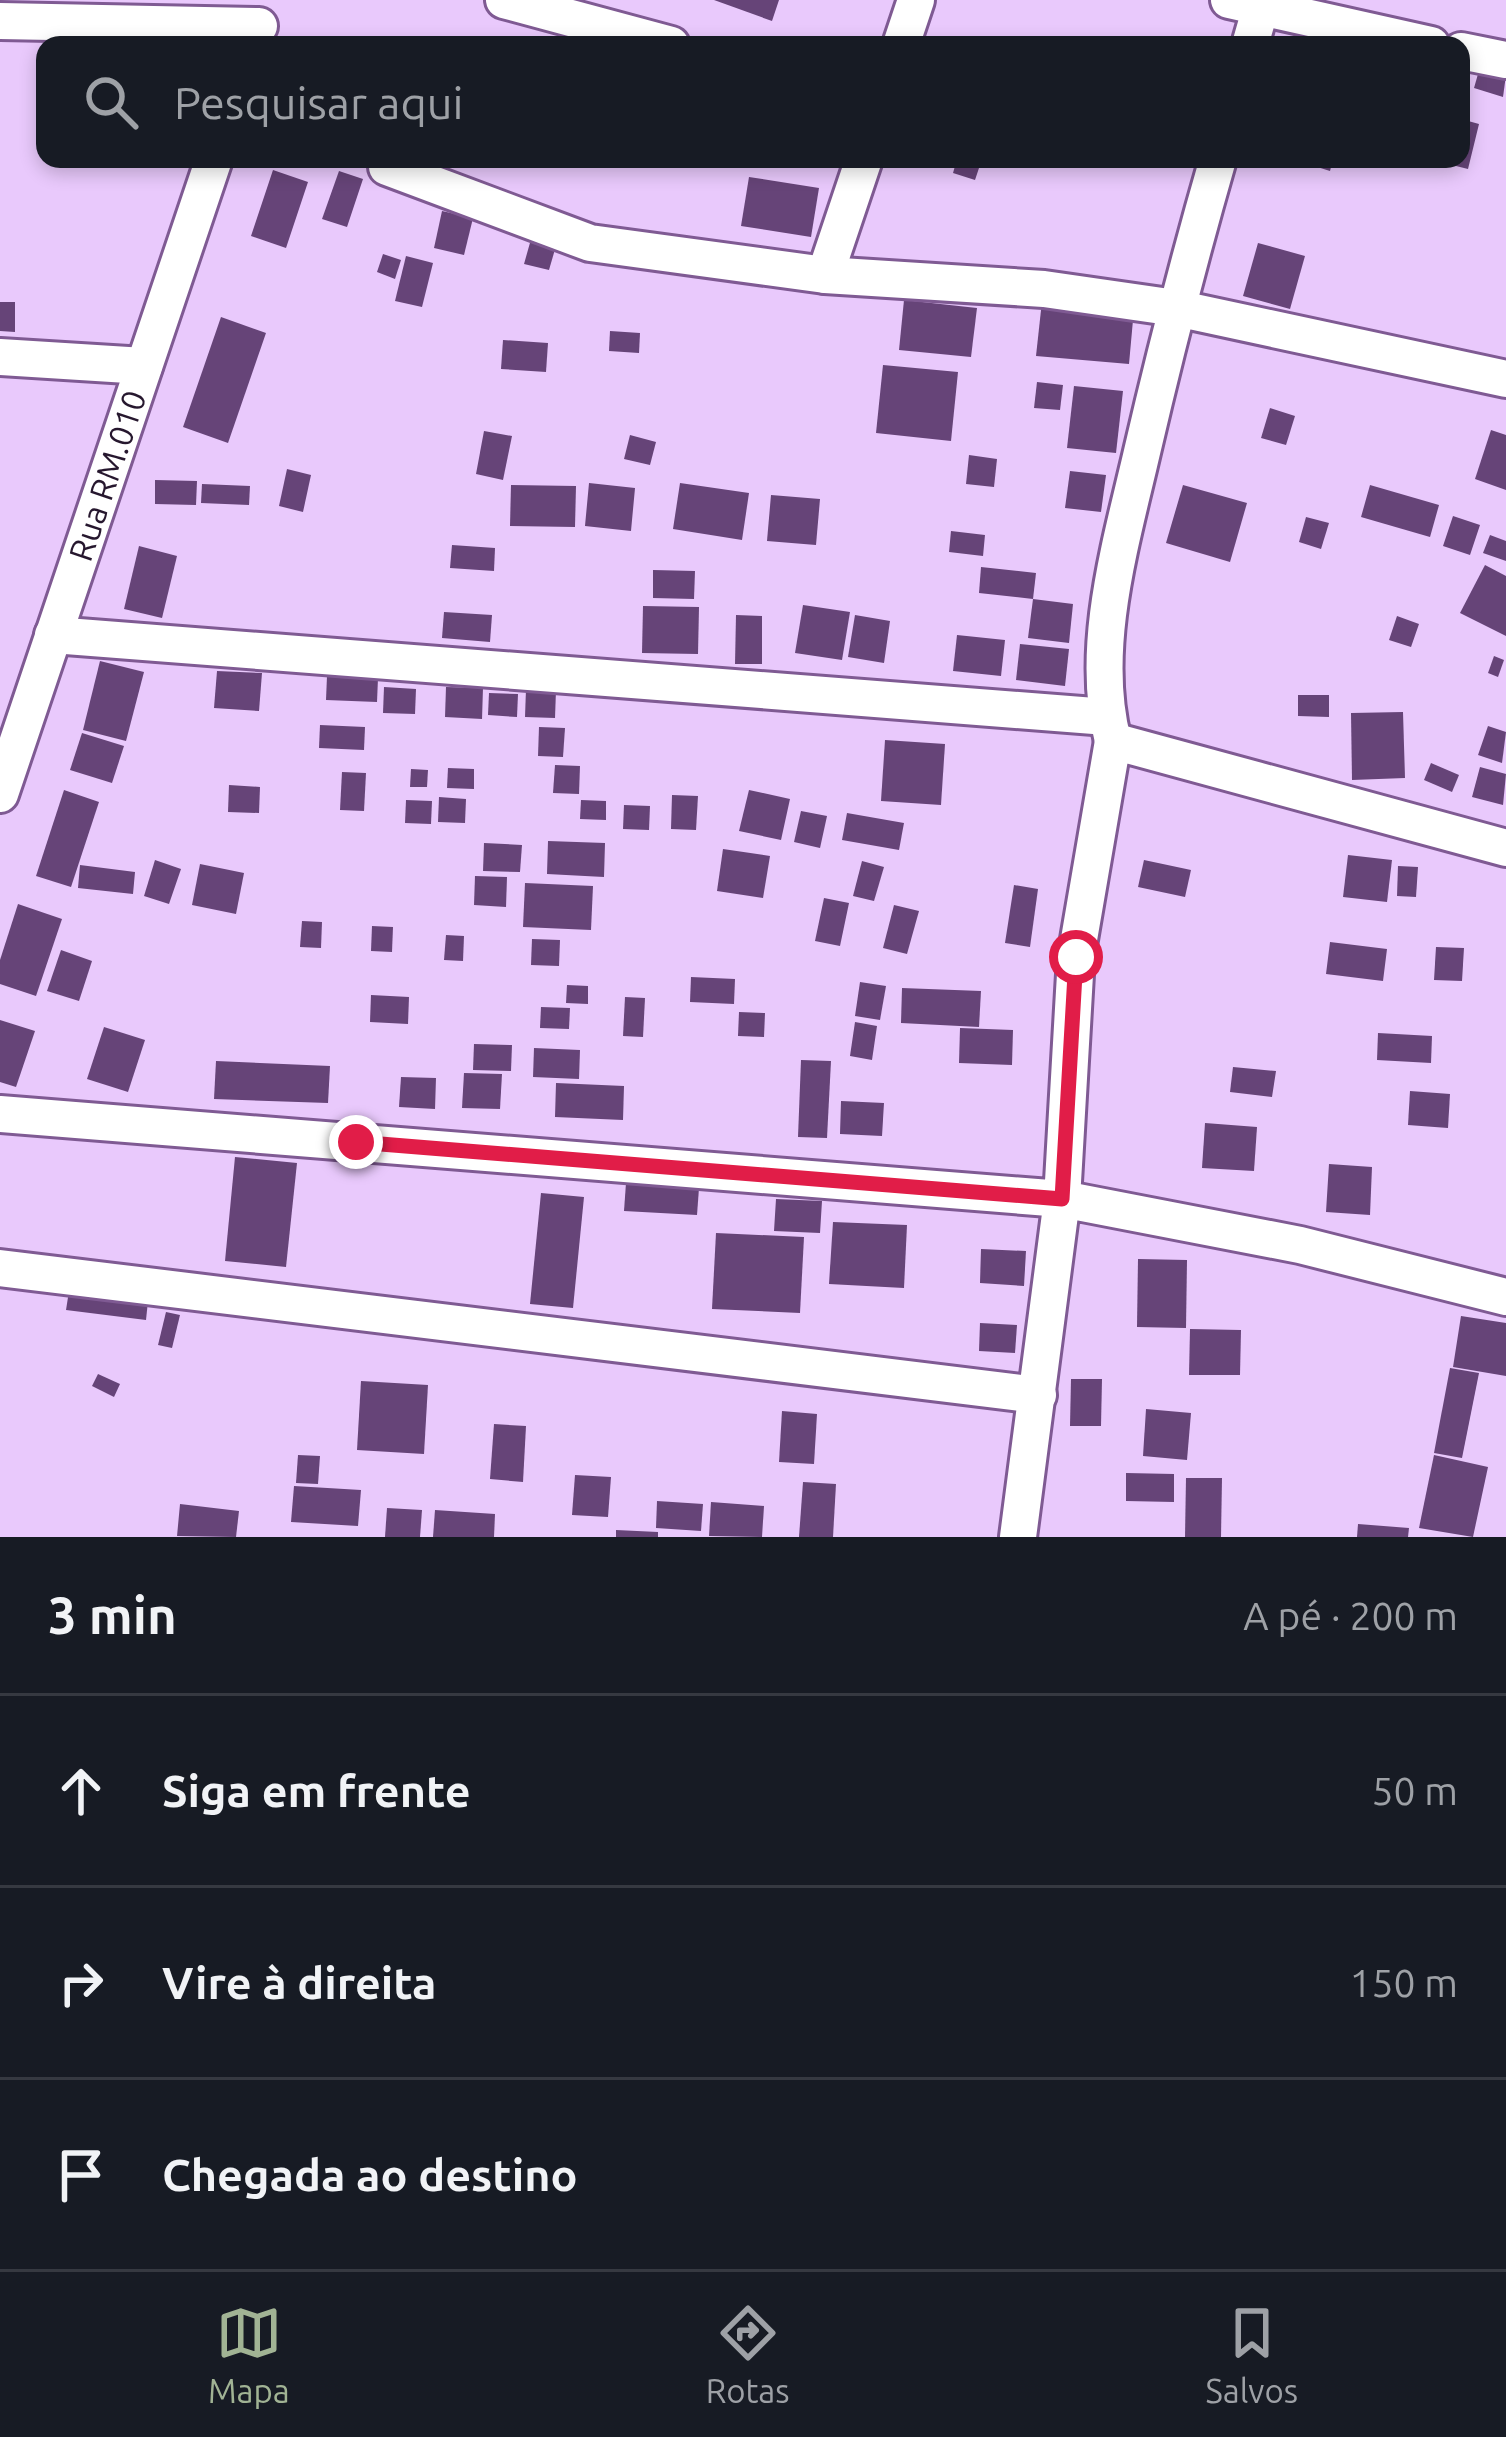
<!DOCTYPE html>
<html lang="pt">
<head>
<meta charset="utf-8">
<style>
  body { margin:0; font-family:Ubuntu,sans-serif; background:#20242c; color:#f1f3f6 }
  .stop { position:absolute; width:36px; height:36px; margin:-27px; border:9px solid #e11d48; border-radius:50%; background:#fff }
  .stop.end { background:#e11d48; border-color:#fff; box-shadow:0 3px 12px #0008 }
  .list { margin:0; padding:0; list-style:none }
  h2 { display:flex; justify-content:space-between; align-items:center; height:156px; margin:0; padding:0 48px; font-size:51px }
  h2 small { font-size:39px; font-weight:400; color:#9ea1a6 }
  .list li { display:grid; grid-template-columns:78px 1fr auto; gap:36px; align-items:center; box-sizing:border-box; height:192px; padding:0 48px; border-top:3px solid #363941 }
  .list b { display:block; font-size:45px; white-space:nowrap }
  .list em { font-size:39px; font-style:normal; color:#9ea1a6 }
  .icon { flex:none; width:66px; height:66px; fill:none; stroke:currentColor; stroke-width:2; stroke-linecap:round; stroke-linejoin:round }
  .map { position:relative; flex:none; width:1506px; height:1537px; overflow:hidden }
  .search { position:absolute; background:#171b24; box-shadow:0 6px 18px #0003; left:36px; right:36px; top:36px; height:132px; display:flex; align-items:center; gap:30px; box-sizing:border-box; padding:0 42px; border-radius:24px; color:#9ea1a6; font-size:45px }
  .sheet { height:732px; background:#171b24 }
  nav { display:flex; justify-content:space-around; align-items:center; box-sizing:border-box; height:168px; border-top:3px solid #363941; background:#171b24; font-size:33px; color:#9ea1a6 }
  nav a { display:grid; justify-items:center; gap:6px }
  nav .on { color:#a1b394 }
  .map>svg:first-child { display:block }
</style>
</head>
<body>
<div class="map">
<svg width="1506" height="1537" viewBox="0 0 1506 1537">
  <rect width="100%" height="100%" fill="#e9c9fc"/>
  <g fill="#664478">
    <polygon points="714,0 779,0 772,21"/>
    <polygon points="1480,67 1506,75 1503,97 1474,88"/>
    <polygon points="1461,119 1479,124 1468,169 1436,161 1461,159"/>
    <polygon points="957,159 982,159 975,180 953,173"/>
    <polygon points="1292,159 1333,159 1330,171"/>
    <polygon points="273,170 308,182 286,248 251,236"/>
    <polygon points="339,171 363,179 347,227 322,219"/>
    <polygon points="749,177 819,188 811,237 741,226"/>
    <polygon points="442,211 473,218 464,255 434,248"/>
    <polygon points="533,232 558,239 549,270 524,264"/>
    <polygon points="1258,243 1305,256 1290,309 1243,296"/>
    <polygon points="383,254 401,260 395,279 377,272"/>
    <polygon points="406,256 433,263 422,307 395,301"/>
    <polygon points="904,300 977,308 971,357 899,350"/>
    <polygon points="1042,301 1134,309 1129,364 1036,356"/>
    <polygon points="0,302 15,302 15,332 0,331"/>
    <polygon points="221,317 266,333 228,443 183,427"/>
    <polygon points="610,331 640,333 639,353 609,351"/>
    <polygon points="503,340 548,343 546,372 501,369"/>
    <polygon points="883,365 958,372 951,441 876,433"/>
    <polygon points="1037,382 1063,385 1060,410 1034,408"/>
    <polygon points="1074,386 1123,391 1116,453 1067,448"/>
    <polygon points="1270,408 1295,416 1286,445 1261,438"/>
    <polygon points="1491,430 1506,435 1506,490 1475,479"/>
    <polygon points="484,431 512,436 503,480 476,474"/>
    <polygon points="630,435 656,442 650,465 624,459"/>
    <polygon points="969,455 997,459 994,487 966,484"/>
    <polygon points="287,469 311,475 303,512 279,506"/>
    <polygon points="1070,471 1106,475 1101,512 1065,508"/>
    <polygon points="155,480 197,481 196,505 155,504"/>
    <polygon points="589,483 635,488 631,531 585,526"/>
    <polygon points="680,483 749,493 742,540 673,529"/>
    <polygon points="202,484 250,486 249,505 201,503"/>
    <polygon points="511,485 576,486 575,527 510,526"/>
    <polygon points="1183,485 1247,503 1230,562 1166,543"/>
    <polygon points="1370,485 1439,505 1430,537 1361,517"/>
    <polygon points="771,495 820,499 816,545 767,541"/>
    <polygon points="1453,516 1480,525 1470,555 1443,546"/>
    <polygon points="1306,517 1329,523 1321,549 1299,542"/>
    <polygon points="951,531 985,535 983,556 949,552"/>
    <polygon points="1490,535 1506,541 1506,561 1483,553"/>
    <polygon points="452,545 495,548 494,571 450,568"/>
    <polygon points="139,546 177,556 162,618 124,609"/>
    <polygon points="1485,565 1506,576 1506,636 1460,613"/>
    <polygon points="981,567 1036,573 1033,599 979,593"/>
    <polygon points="653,570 695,571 694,599 653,598"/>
    <polygon points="1033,599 1073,604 1069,643 1028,638"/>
    <polygon points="803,605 850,612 842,660 795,653"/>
    <polygon points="643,606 699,607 698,654 642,653"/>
    <polygon points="444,612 492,615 490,642 442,638"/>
    <polygon points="736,615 762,616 762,664 735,664"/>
    <polygon points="855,615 890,621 884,663 848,657"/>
    <polygon points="1397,616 1419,624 1411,647 1389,640"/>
    <polygon points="957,635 1005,640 1001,676 953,671"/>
    <polygon points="1020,644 1069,649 1065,686 1016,680"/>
    <polygon points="1494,656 1504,660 1498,677 1488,673"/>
    <polygon points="100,661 144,672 126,741 83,730"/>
    <polygon points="217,671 262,673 259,711 214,708"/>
    <polygon points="327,676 378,678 377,702 326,700"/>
    <polygon points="384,687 416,689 415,714 383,713"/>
    <polygon points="446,687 483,688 482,719 445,717"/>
    <polygon points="526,689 556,690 555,718 525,717"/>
    <polygon points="489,693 518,694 517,717 488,715"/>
    <polygon points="1298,695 1329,695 1329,717 1298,716"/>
    <polygon points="1403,712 1405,778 1352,780 1351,713"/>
    <polygon points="320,725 365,727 364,750 319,748"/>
    <polygon points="1488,726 1506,732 1502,763 1478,755"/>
    <polygon points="539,727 565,728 563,757 538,756"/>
    <polygon points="82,733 124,746 112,783 70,770"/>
    <polygon points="885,740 945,744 941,805 881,801"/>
    <polygon points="1431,763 1459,775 1452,792 1424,780"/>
    <polygon points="555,765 580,766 579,794 553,793"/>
    <polygon points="1480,767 1506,774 1503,805 1472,797"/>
    <polygon points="448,768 474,769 474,789 447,788"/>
    <polygon points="411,769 428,770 427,787 410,787"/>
    <polygon points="342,772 366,773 364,811 340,810"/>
    <polygon points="229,785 260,787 259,813 228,812"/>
    <polygon points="64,790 99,802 71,887 36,876"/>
    <polygon points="749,790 790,799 781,840 739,831"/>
    <polygon points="672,795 698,796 696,830 671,829"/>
    <polygon points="439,797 466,799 465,823 438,822"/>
    <polygon points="406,800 432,801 431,824 405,823"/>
    <polygon points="581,800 606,801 606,820 580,819"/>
    <polygon points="624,805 650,806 649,830 623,829"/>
    <polygon points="801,811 827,816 820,848 794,842"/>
    <polygon points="847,813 904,823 899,850 842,840"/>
    <polygon points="548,841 605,843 604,877 547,874"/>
    <polygon points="484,843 522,845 520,872 483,871"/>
    <polygon points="723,849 770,856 763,898 717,891"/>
    <polygon points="1348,855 1392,860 1387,902 1343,897"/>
    <polygon points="155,860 181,869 169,904 144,896"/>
    <polygon points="1144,860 1191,870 1185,897 1138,887"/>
    <polygon points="862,861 884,867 874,901 853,896"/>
    <polygon points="200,864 244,873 236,914 192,905"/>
    <polygon points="80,865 135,872 133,894 78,888"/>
    <polygon points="1398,866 1418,867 1416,897 1397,896"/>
    <polygon points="475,876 507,877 506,907 474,905"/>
    <polygon points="525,883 593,886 591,930 523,927"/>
    <polygon points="1014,885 1038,889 1030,947 1005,943"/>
    <polygon points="824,898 849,903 840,946 815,941"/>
    <polygon points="18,904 62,919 36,996 0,984 0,960"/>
    <polygon points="894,905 919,911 907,954 883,948"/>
    <polygon points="302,921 322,922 321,948 300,947"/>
    <polygon points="372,926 393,927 392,952 371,951"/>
    <polygon points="446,935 464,936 463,961 444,960"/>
    <polygon points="532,939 560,940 559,966 531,965"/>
    <polygon points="1330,942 1387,949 1383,981 1326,974"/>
    <polygon points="1436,947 1464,948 1462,981 1434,980"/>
    <polygon points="61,950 92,961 79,1001 47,991"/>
    <polygon points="691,977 735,979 734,1004 690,1002"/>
    <polygon points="860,982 886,986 880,1020 855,1016"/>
    <polygon points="567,985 588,986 588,1004 566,1003"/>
    <polygon points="902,988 981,991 979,1027 901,1023"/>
    <polygon points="371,995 409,997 408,1024 370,1022"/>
    <polygon points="625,997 645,998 643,1037 623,1036"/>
    <polygon points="541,1007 570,1008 569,1029 540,1028"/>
    <polygon points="739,1012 765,1013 764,1037 738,1036"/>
    <polygon points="0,1020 35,1031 16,1087 0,1082"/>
    <polygon points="855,1022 877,1026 872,1060 850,1056"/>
    <polygon points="104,1027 145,1040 128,1092 87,1079"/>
    <polygon points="960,1028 1013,1030 1012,1065 959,1063"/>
    <polygon points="1378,1033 1432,1036 1431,1063 1377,1060"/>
    <polygon points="474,1044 512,1045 511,1071 473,1070"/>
    <polygon points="534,1048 580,1050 579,1079 533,1077"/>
    <polygon points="801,1060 831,1061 827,1138 798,1137"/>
    <polygon points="216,1061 330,1066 328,1103 214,1099"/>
    <polygon points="1233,1067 1276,1071 1272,1097 1230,1092"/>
    <polygon points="464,1073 502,1074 500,1109 462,1108"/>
    <polygon points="401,1077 436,1078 435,1109 399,1107"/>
    <polygon points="556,1083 624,1086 623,1120 555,1117"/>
    <polygon points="1410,1091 1450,1094 1448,1128 1408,1125"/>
    <polygon points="841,1101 884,1103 882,1136 840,1134"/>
    <polygon points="1205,1123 1257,1127 1254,1171 1202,1168"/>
    <polygon points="235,1157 297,1163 286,1267 225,1261"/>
    <polygon points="1329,1164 1372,1167 1370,1215 1326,1212"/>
    <polygon points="626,1183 699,1188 697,1215 624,1211"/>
    <polygon points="541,1193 584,1197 573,1308 530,1304"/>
    <polygon points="776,1199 822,1201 820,1233 774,1231"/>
    <polygon points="833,1222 907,1225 904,1288 829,1284"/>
    <polygon points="716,1233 804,1237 800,1313 712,1309"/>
    <polygon points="981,1249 1026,1251 1024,1286 980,1283"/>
    <polygon points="1138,1259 1187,1260 1186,1328 1137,1327"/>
    <polygon points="69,1291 148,1301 146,1320 66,1310"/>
    <polygon points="166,1312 180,1315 172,1348 158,1345"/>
    <polygon points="1461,1316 1506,1323 1506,1376 1453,1367"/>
    <polygon points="980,1323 1017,1325 1015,1353 979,1351"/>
    <polygon points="1190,1329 1241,1330 1240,1375 1189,1375"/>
    <polygon points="1450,1368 1479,1373 1462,1458 1434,1453"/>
    <polygon points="98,1374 120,1384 114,1397 92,1386"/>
    <polygon points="1071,1379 1102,1379 1101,1426 1070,1426"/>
    <polygon points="361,1381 428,1385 424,1454 357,1450"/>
    <polygon points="1146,1409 1191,1413 1187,1460 1143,1456"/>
    <polygon points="782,1411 817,1414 814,1464 779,1462"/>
    <polygon points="494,1424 526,1426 523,1482 490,1479"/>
    <polygon points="298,1455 320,1456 318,1484 296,1483"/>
    <polygon points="1434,1455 1488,1467 1473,1537 1419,1528"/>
    <polygon points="1126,1473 1174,1474 1174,1502 1126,1501"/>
    <polygon points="575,1475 611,1477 608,1517 572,1515"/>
    <polygon points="1186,1478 1222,1478 1221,1537 1185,1537"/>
    <polygon points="803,1482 836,1484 833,1537 799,1537"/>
    <polygon points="294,1486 361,1490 358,1526 291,1522"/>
    <polygon points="657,1501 703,1504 701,1531 656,1528"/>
    <polygon points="711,1502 764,1506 762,1537 709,1536"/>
    <polygon points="180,1504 239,1511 236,1537 177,1536"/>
    <polygon points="387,1508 422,1510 420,1537 385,1537"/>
    <polygon points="435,1510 495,1514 494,1537 433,1537"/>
    <polygon points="1358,1524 1409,1528 1408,1537 1357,1537"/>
    <polygon points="616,1530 658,1532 658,1537 616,1537"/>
  </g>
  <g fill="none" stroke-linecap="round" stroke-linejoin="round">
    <defs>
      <g id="minor">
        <polyline points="504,0 671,45"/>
        <polyline points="1229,0 1431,45"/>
        <polyline points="0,21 259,26"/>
        <polyline points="901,45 916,0"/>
        <polyline points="1250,45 1263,0"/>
        <polyline points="1461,51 1506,60"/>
        <polyline points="387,167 590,243 825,275 1044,289 1176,308 1506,379"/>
        <polyline points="825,275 864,159"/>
        <polyline points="0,357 144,366"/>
        <polyline points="53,635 1107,717"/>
        <path d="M 1113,741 C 1089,648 1121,543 1142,452 C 1165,353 1190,256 1218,159"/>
        <path id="s1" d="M 0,794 L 214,159"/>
        <polyline points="0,1114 1062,1199 1076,957 1113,741 1506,848"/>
        <polyline points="0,1268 1038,1395"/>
        <polyline points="1018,1537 1062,1199 1300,1245 1506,1297"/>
      </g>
    </defs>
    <use href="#minor" stroke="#7f5a93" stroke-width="42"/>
    <use href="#minor" stroke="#fff" stroke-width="36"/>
  </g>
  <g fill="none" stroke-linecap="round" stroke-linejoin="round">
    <polyline stroke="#e11d48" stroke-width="15" points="356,1142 1062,1199 1076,957"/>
  </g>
  <g text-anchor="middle" stroke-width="12" stroke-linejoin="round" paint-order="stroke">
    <g font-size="33" fill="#26172e" stroke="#e9c9fc">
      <text dy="12" stroke="none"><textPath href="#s1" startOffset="336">Rua RM.010</textPath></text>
    </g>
  </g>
</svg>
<div class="stop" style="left:1076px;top:957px"></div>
<div class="stop end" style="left:356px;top:1142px"></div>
<div class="search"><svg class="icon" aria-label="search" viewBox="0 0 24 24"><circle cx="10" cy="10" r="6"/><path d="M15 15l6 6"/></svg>Pesquisar aqui</div>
</div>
<section class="sheet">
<h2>3 min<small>A pé · 200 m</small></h2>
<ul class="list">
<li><svg class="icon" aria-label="ahead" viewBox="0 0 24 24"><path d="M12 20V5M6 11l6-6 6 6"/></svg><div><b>Siga em frente</b></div><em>50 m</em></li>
<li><svg class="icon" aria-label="right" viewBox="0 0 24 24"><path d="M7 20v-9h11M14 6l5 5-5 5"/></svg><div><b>Vire à direita</b></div><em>150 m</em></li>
<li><svg class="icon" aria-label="arrive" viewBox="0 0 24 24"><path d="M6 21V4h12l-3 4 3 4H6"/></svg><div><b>Chegada ao destino</b></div></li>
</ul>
</section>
<nav>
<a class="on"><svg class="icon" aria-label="map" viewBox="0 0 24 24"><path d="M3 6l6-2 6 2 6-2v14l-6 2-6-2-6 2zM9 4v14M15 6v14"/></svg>Mapa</a>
<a><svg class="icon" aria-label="directions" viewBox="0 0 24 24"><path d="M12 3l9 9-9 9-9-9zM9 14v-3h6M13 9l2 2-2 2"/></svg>Rotas</a>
<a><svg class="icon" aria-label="saved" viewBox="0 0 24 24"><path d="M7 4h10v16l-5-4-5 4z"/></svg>Salvos</a>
</nav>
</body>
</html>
